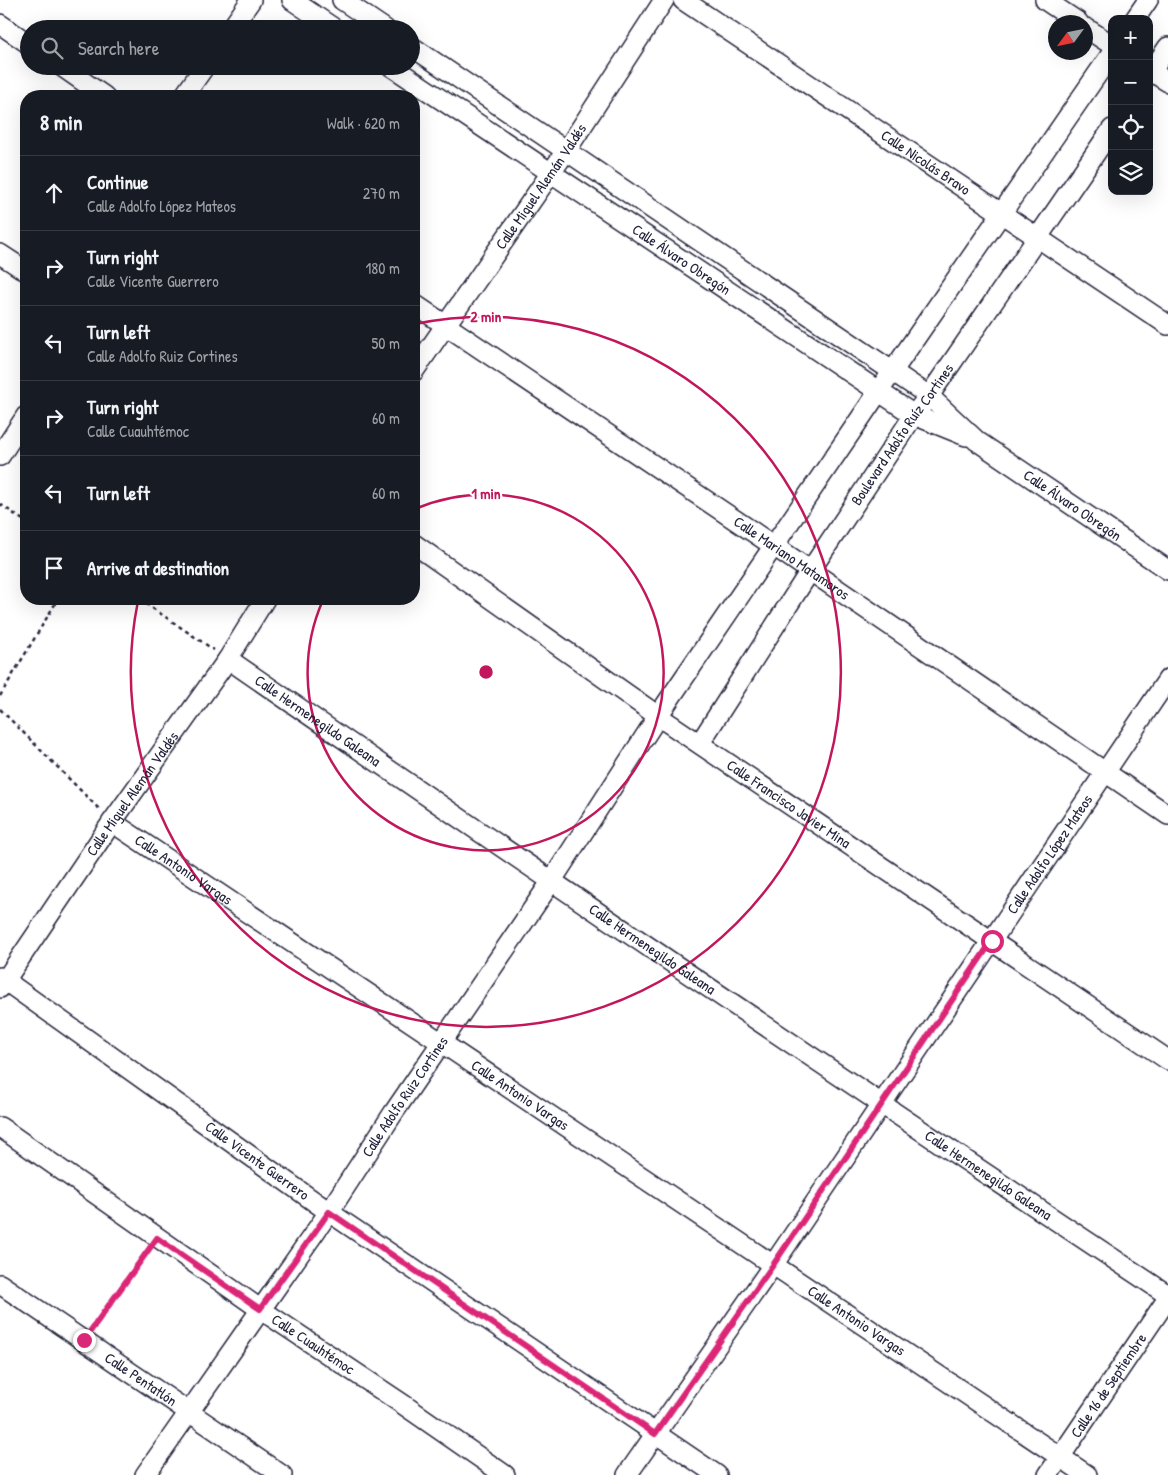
<!DOCTYPE html>
<html lang="en">
<head>
<meta charset="utf-8">
<style>
  body { margin:0; font-family:"Patrick Hand",sans-serif; background:#242831; color:#f1f3f6 }
  .controls { position:absolute; right:15px; top:15px; display:grid; overflow:hidden; border-radius:10px; box-shadow:0 5px 20px #0002 }
  .controls button { width:45px; height:45px; display:grid; place-items:center; padding:0; border:0; border-bottom:1px solid #363941; background:#171b24; color:#f1f3f6; font:25px sans-serif }
  .compass { position:absolute; left:1048px; top:15px; width:45px; height:45px; border-radius:50%; background:#171b24; box-shadow:0 5px 20px #0002; rotate:237deg }
  .stop { position:absolute; width:15px; height:15px; margin:-11px; border:4px solid #db2777; border-radius:50%; background:#fff }
  .stop.end { background:#db2777; border-color:#fff; box-shadow:0 1px 5px #0008 }
  .list { margin:0; padding:0; list-style:none }
  h2 { display:flex; justify-content:space-between; align-items:center; height:65px; margin:0; padding:0 20px; font-size:21px }
  h2 small { font-size:16px; font-weight:400; color:#9ea1a6 }
  .list li { display:grid; grid-template-columns:32px 1fr auto; gap:15px; align-items:center; box-sizing:border-box; height:75px; padding:0 20px; border-top:1px solid #363941 }
  .list b { display:block; font-size:19px; white-space:nowrap }
  .list p { margin:0; font-size:16px; white-space:nowrap; color:#9ea1a6 }
  .list em { font-size:16px; font-style:normal; color:#9ea1a6 }
  .icon { flex:none; width:28px; height:28px; fill:none; stroke:currentColor; stroke-width:2; stroke-linecap:round; stroke-linejoin:round }
  .map { position:relative; flex:none; width:1168px; height:1475px; overflow:hidden }
  .search { position:absolute; background:#171b24; box-shadow:0 5px 20px #0002; left:20px; top:20px; width:400px; height:55px; display:flex; align-items:center; gap:12px; box-sizing:border-box; padding:0 18px; border-radius:28px; color:#9ea1a6; font-size:19px }
  .panel { position:absolute; background:#171b24; box-shadow:0 5px 20px #0002; left:20px; top:90px; width:400px; height:515px; border-radius:20px }
  .map>svg:first-child { display:block }
</style>
</head>
<body>
<div class="map">
<svg width="1168" height="1475" viewBox="0 0 1168 1475">
  <rect width="100%" height="100%" fill="#fff"/>
  <filter id="ink" filterUnits="userSpaceOnUse"><feTurbulence type="fractalNoise" baseFrequency=".02" numOctaves="2"/><feDisplacementMap in="SourceGraphic" scale="10" xChannelSelector="R" yChannelSelector="G"/><feConvolveMatrix kernelMatrix="1 2 1 2 8 2 1 2 1" color-interpolation-filters="sRGB"/></filter>
  <g filter="url(#ink)">
    <g fill="none" stroke-linecap="round" stroke-linejoin="round">
      <defs>
        <g id="minor">
          <polyline points="292,0 335,29"/>
          <polyline points="342,0 385,29"/>
          <path id="s1" d="M 683,0 L 1168,325"/>
          <polyline points="1045,0 1078,22"/>
          <polyline points="1135,19 1148,0"/>
          <polyline points="0,24 29,44"/>
          <polyline points="1086,28 1112,45"/>
          <polyline points="231,29 251,0"/>
          <path id="s2" d="M 411,46 L 929,396 L 977,441 L 1168,570"/>
          <polyline points="61,66 104,96"/>
          <path id="s3" d="M 391,66 L 914,415 L 966,436"/>
          <polyline points="1149,70 1168,82"/>
          <polyline points="1149,75 1168,47"/>
          <polyline points="184,96 205,66"/>
          <polyline points="0,254 26,271"/>
          <path id="s4" d="M 414,304 L 774,546 L 1168,815"/>
          <path id="s5" d="M 414,371 L 566,151 L 664,0"/>
          <polyline points="0,456 26,416"/>
          <path id="s6" d="M 414,544 L 658,716 L 1168,1060"/>
          <path id="s7" d="M 228,659 C 539,874 853,1086 1168,1295"/>
          <path id="s8" d="M 700,743 L 810,571 L 914,415 L 929,396 L 1112,129"/>
          <path id="s9" d="M 112,822 L 1087,1475"/>
          <path id="s10" d="M 0,977 L 329,1212 L 717,1475"/>
          <path id="s11" d="M 0,988 L 112,822 L 228,659 L 265,599"/>
          <path id="s12" d="M 0,1127 L 260,1309 L 404,1405 L 505,1475"/>
          <path id="s13" d="M 0,1284 L 282,1475"/>
          <path id="s14" d="M 145,1475 L 329,1212 L 394,1112 L 551,882 L 658,716 L 879,391 L 1112,53"/>
          <path id="s15" d="M 627,1475 L 773,1265 L 1168,679"/>
          <path id="s16" d="M 1048,1475 L 1168,1298"/>
        </g>
      </defs>
      <use href="#minor" stroke="#22223b" stroke-width="22"/>
      <g stroke="#22223b" stroke-width="2.5" stroke-dasharray="4 4" stroke-linecap="butt">
        <polyline points="0,504 26,522"/>
        <polyline points="139,599 214,650"/>
        <polyline points="0,696 58,599"/>
        <polyline points="0,709 101,811"/>
        <polyline points="93,1328 147,1251"/>
      </g>
      <use href="#minor" stroke="#fff" stroke-width="19"/>
    </g>
  </g>
  <g fill="none" stroke-linecap="round" stroke-linejoin="round" filter="url(#ink)">
    <polyline stroke="#db2777" stroke-width="6" points="84,1340 157,1238 260,1309 329,1212 655,1434 773,1265 992,941"/>
  </g>
  <g fill="none" stroke="#c2185b" stroke-width="2.5">
    <path d="M415 509A178 178 0 1 1 323 600"/>
    <path d="M415 324A355 355 0 1 1 138 601"/>
  </g>
  <g text-anchor="middle" stroke-width="4.5" stroke-linejoin="round" paint-order="stroke">
    <g font-size="15" fill="#22223b" stroke="#fff">
      <text dy="5" stroke="none"><textPath href="#s1" startOffset="292">Calle Nicolás Bravo</textPath></text>
      <text dy="5" stroke="none"><textPath href="#s5" startOffset="224">Calle Miguel Alemán Valdés</textPath></text>
      <text dy="5" stroke="none"><textPath href="#s3" startOffset="349">Calle Álvaro Obregón</textPath></text>
      <text dy="5" stroke="none"><textPath href="#s8" startOffset="369">Boulevard Adolfo Ruíz Cortines</textPath></text>
      <text dy="5" stroke="none"><textPath href="#s2" startOffset="806">Calle Álvaro Obregón</textPath></text>
      <text dy="5" stroke="none"><textPath href="#s4" startOffset="455">Calle Mariano Matamoros</textPath></text>
      <text dy="5" stroke="none"><textPath href="#s7" startOffset="109">Calle Hermenegildo Galeana</textPath></text>
      <text dy="5" stroke="none"><textPath href="#s11" startOffset="235">Calle Miguel Alemán Valdés</textPath></text>
      <text dy="5" stroke="none"><textPath href="#s6" startOffset="456">Calle Francisco Javier Mina</textPath></text>
      <text dy="5" stroke="none"><textPath href="#s15" startOffset="751">Calle Adolfo López Mateos</textPath></text>
      <text dy="5" stroke="none"><textPath href="#s9" startOffset="86">Calle Antonio Vargas</textPath></text>
      <text dy="5" stroke="none"><textPath href="#s7" startOffset="514">Calle Hermenegildo Galeana</textPath></text>
      <text dy="5" stroke="none"><textPath href="#s9" startOffset="491">Calle Antonio Vargas</textPath></text>
      <text dy="5" stroke="none"><textPath href="#s14" startOffset="459">Calle Adolfo Ruiz Cortines</textPath></text>
      <text dy="5" stroke="none"><textPath href="#s10" startOffset="316">Calle Vicente Guerrero</textPath></text>
      <text dy="5" stroke="none"><textPath href="#s7" startOffset="919">Calle Hermenegildo Galeana</textPath></text>
      <text dy="5" stroke="none"><textPath href="#s9" startOffset="896">Calle Antonio Vargas</textPath></text>
      <text dy="5" stroke="none"><textPath href="#s12" startOffset="381">Calle Cuauhtémoc</textPath></text>
      <text dy="5" stroke="none"><textPath href="#s13" startOffset="170">Calle Pentatlón</textPath></text>
      <text dy="5" stroke="none"><textPath href="#s16" startOffset="108">Calle 16 de Septiembre</textPath></text>
    </g>
  </g>
  <circle cx="486" cy="672" r="8" fill="#c2185b" stroke="#fff" stroke-width="2.5"/>
  <g font-size="15" text-anchor="middle" font-weight="bold" fill="#c2185b" stroke="#fff" stroke-width="4.5" stroke-linejoin="round" paint-order="stroke">
    <text x="486" y="322">2 min</text>
    <text x="486" y="499">1 min</text>
  </g>
</svg>
<div class="controls">
<button>+</button>
<button>−</button>
<button><svg class="icon" aria-label="locate" viewBox="0 0 24 24"><circle cx="12" cy="12" r="6"/><path d="M12 2v4M12 18v4M2 12h4M18 12h4"/></svg></button>
<button><svg class="icon" aria-label="layers" viewBox="0 0 24 24"><path d="M12 4l9 5-9 5-9-5zM3 14l9 5 9-5"/></svg></button>
</div>
<svg class="compass" viewBox="-18 -18 36 36"><path d="M0-13l5 13h-10z" fill="#e53935"/><path d="M0 13l5-13h-10z" fill="#9ea1a6"/></svg>
<div class="stop" style="left:992px;top:941px"></div>
<div class="stop end" style="left:84px;top:1340px"></div>
<div class="search"><svg class="icon" aria-label="search" viewBox="0 0 24 24"><circle cx="10" cy="10" r="6"/><path d="M15 15l6 6"/></svg>Search here</div>
<section class="panel">
<h2>8 min<small>Walk · 620 m</small></h2>
<ul class="list">
<li><svg class="icon" aria-label="ahead" viewBox="0 0 24 24"><path d="M12 20V5M6 11l6-6 6 6"/></svg><div><b>Continue</b><p>Calle Adolfo López Mateos</p></div><em>270 m</em></li>
<li><svg class="icon" aria-label="right" viewBox="0 0 24 24"><path d="M7 20v-9h11M14 6l5 5-5 5"/></svg><div><b>Turn right</b><p>Calle Vicente Guerrero</p></div><em>180 m</em></li>
<li><svg class="icon" aria-label="left" viewBox="0 0 24 24"><path d="M17 20v-9H6M10 6l-5 5 5 5"/></svg><div><b>Turn left</b><p>Calle Adolfo Ruiz Cortines</p></div><em>50 m</em></li>
<li><svg class="icon" aria-label="right" viewBox="0 0 24 24"><path d="M7 20v-9h11M14 6l5 5-5 5"/></svg><div><b>Turn right</b><p>Calle Cuauhtémoc</p></div><em>60 m</em></li>
<li><svg class="icon" aria-label="left" viewBox="0 0 24 24"><path d="M17 20v-9H6M10 6l-5 5 5 5"/></svg><div><b>Turn left</b></div><em>60 m</em></li>
<li><svg class="icon" aria-label="arrive" viewBox="0 0 24 24"><path d="M6 21V4h12l-3 4 3 4H6"/></svg><div><b>Arrive at destination</b></div></li>
</ul>
</section>
</div>
</body>
</html>
